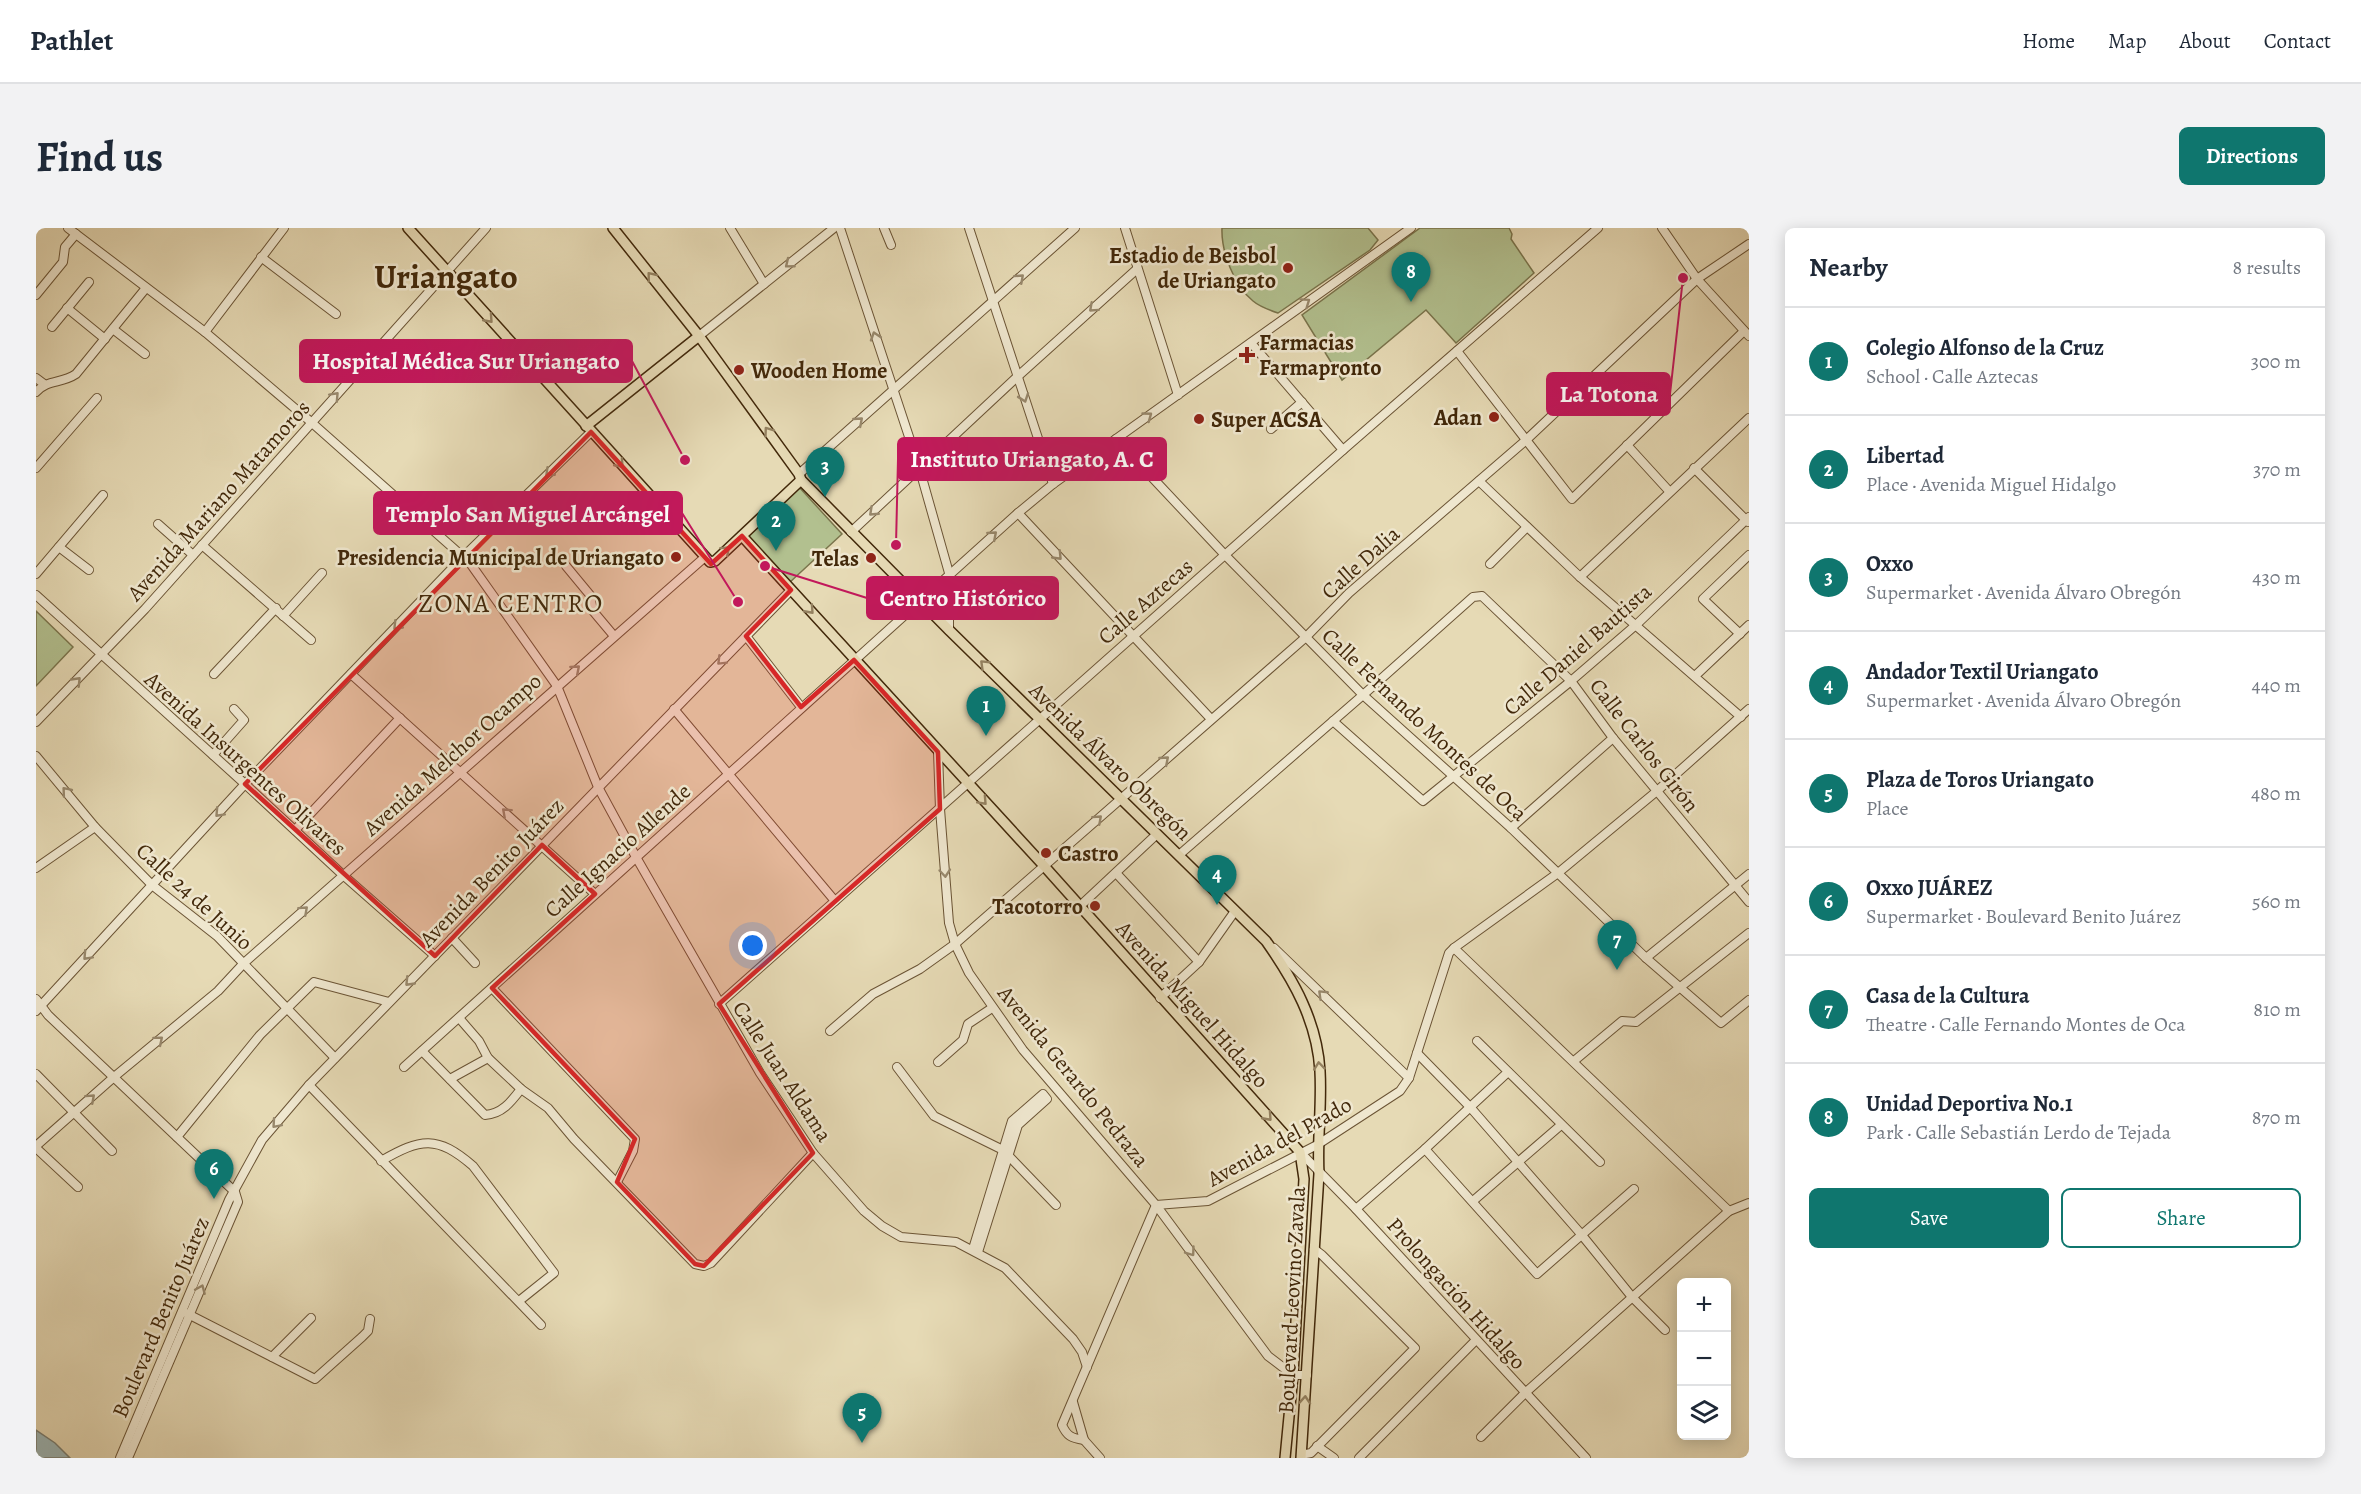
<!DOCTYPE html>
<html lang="en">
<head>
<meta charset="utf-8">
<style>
  body { margin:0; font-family:Alegreya,serif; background:#f2f2f3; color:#1f2937 }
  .controls { position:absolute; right:18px; bottom:18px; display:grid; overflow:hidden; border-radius:9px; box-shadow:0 3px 15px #0003 }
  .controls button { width:54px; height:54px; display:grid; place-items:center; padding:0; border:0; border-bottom:2px solid #e0e1e3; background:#fff; color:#1f2937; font:30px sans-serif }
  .you { position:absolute; left:717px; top:718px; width:21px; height:21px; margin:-15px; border:4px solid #fff; border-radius:50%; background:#1a73e8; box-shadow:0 0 0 9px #1a73e833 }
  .badge { display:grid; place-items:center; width:39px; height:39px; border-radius:50%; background:#0f766e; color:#fff; font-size:20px; font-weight:700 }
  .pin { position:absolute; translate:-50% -50px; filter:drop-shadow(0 2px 3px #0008) }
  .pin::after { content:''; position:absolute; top:32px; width:21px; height:18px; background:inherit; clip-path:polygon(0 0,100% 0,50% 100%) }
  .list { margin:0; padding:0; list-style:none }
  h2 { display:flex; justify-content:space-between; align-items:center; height:78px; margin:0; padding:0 24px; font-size:26px }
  h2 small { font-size:20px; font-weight:400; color:#747a83 }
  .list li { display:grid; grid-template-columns:39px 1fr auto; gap:18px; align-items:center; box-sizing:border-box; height:108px; padding:0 24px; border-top:2px solid #e0e1e3 }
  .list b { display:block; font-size:22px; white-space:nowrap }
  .list p { margin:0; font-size:20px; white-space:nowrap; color:#747a83 }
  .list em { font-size:20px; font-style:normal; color:#747a83 }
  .actions { display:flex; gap:12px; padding:18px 24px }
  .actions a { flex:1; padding:14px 0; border:2px solid #0f766e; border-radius:9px; text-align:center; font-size:21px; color:#0f766e }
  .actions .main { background:#0f766e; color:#fff }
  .icon { flex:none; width:33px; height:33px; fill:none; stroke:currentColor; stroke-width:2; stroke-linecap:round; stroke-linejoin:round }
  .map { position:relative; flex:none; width:1713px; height:1230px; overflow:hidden; border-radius:9px }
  header { display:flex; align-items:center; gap:36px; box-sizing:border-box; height:84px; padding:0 30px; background:#fff; border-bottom:2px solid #e0e1e3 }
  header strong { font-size:28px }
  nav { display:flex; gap:33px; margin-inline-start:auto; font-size:21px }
  .intro { display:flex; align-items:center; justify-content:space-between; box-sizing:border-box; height:144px; padding:0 36px }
  h1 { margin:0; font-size:42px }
  .button { padding:15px 27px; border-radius:9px; background:#0f766e; color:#fff; font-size:21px; font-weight:700 }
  main { display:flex; gap:36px; padding:0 36px }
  aside { flex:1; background:#fff; border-radius:9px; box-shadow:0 3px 15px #0003 }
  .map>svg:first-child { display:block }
</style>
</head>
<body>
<header>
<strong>Pathlet</strong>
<nav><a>Home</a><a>Map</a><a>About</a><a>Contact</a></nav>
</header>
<div class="intro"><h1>Find us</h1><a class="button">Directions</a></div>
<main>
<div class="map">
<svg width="1713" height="1230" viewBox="0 0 1713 1230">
  <rect width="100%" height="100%" fill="#e6dab5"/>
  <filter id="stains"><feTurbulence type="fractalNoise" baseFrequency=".00333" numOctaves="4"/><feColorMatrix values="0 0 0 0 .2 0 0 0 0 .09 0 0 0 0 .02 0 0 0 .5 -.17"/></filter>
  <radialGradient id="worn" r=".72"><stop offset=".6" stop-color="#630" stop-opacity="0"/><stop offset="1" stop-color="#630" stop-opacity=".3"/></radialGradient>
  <g fill="#b2c08f" stroke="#7a744c" stroke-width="1.5">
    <path d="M 1186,0 L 1332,0 L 1342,12 L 1334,22 L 1242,85 C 1233,82 1224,79 1217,73 C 1198,58 1185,23 1186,0 Z"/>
    <polygon points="1384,0 1473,0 1476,6 1475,11 1498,45 1420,115 1390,82 1306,152 1266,87"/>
    <polygon points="763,259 806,306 753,355 710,309"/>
    <polygon points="0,383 37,419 0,458"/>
  </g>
  <polygon fill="#9cb8b9" stroke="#787e73" stroke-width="1.5" points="0,1202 19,1215 34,1230 0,1230"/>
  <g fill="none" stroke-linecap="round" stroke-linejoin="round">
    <defs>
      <g id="minor">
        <polyline points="32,0 169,104 275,194 434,335 521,458 562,559 600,629 724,845 777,925 828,983 846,998 865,1009 920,1014 969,1040 1037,1111 1046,1124 1051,1139"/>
        <polyline points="694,0 728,56"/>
        <polyline points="804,0 883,239 913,345 913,402"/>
        <polyline points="848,0 855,17"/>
        <polyline points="933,0 1017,256"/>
        <polyline points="1089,0 1142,167"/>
        <polyline points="1626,0 1661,51 1713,108"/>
        <polyline points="225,29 300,86"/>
        <polyline points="0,67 27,34 29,19 40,6"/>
        <polyline points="31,80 69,111"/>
        <polyline points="16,99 53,54"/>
        <polyline points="77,101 109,126"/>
        <polyline points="169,104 248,0"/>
        <polyline points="663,108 798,0"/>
        <polyline points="1215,115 1307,222"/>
        <polyline points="1421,123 1536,271 1708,103"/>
        <polyline points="0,150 8,156"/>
        <path d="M 0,164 C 12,151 25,156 40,146 L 110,60"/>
        <polyline points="1235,201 1266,174"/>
        <polyline points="1080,211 1189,327 1327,467 1475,600 1610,730 1685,795 1713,772"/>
        <polyline points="1591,217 1633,263"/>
        <polyline points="0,240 61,170"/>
        <polyline points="1658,240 1712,294"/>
        <polyline points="763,246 1039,0"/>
        <polyline points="1443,253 1544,349 1705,489"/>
        <polyline points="982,285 1175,491"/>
        <polyline points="122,296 157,327"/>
        <polyline points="815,304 981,149 1101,41"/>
        <polyline points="166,317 275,412"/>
        <polyline points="23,319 53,342"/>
        <polyline points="1454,336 1491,299"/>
        <polyline points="530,338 554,367 557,383 578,408"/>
        <polyline points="0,346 67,267"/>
        <polyline points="1544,349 1713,190"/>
        <polyline points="0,367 209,556 307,647 399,728"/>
        <polyline points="247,388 286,345"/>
        <polyline points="1704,406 1667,371 1713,327"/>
        <polyline points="710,408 765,479"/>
        <polyline points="178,446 240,380"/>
        <polyline points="315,446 559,666"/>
        <polyline points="1659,448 1713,397"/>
        <polyline points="638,481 799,673"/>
        <polyline points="1297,493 1387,573 1535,453 1601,396 1713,289"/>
        <polyline points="0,494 109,381 450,0"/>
        <polyline points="902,524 904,581 913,695 919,716 933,745 987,822 1120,977 1232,1128 1257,1147 1271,1147"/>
        <polyline points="177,527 208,492 198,481"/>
        <polyline points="0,528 59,599 116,657 181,708 299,830"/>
        <polyline points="1475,600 1577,510"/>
        <polyline points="259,602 364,490"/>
        <polyline points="1143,627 1327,467 1437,369 1446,368 1535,453 1577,510 1713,674"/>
        <polyline points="0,640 59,599"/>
        <polyline points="1080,645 1163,734"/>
        <polyline points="1043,679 1121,606"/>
        <polyline points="416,710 439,735"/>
        <polyline points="1238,720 1373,850"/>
        <polyline points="1418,720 1693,983"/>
        <polyline points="1610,730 1713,646"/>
        <polyline points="456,760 599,911 597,923 581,954"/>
        <polyline points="1124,770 1163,734 1199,683"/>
        <polyline points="0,771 12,787 199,964 202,974 92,1230"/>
        <polyline points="683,776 1307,222 1562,0"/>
        <polyline points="0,783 209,556 427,329 555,204"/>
        <polyline points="423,790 443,813 452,830 485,861 512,880 538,911 659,1036 668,1038 675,1035 777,925"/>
        <polyline points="794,803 837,766 884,741 919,716 1270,409 1313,365 1489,213 1661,51 1713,16"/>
        <polyline points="1441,813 1564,934"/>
        <path d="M 386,823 L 449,887 C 466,886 475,874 485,861"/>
        <polyline points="1381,825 1434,879 1545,1006 1596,1069 1629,1102"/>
        <polyline points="1538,833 1586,793 1600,794 1713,705"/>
        <polyline points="902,834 927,812 932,796 956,780"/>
        <polyline points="368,839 982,285 1017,256 1375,0"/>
        <polyline points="861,839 898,888 967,922 1020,977"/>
        <polyline points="0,846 76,923"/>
        <polyline points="414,851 452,830"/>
        <polyline points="273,857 505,1097"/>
        <polyline points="141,909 224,807 278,754 353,774"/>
        <polyline points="0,918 78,849 182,763 208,735 669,329"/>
        <polyline points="0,920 42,959"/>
        <polyline points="1389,921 1501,1046 1598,961"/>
        <polyline points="1264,924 1320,981 1550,1230"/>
        <path d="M 345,933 C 385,910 401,907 437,938 L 518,1045 L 483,1073"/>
        <polyline points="1437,973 1525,897"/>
        <polyline points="1120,977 1172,973 1281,917 1364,863 1373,850 1413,725 1418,720 1522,645 1621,563 1713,481"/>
        <polyline points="1320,981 1389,921 1472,844"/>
        <polyline points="937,1021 976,893 1007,866 1011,871 982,897 942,1024"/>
        <polyline points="150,1085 279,1151 326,1109 332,1103 334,1091"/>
        <polyline points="236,1129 275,1090"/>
        <polyline points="1037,1174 1048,1212"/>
        <polyline points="1445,1209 1489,1165 1693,983 1713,975"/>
        <polyline points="1281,1218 1298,1230"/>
        <polyline points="1265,1227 1275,1225 1379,1120 1286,1027 1278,1021"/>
        <polyline points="84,1230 193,972 226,912 273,857 755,362"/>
        <path d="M 1064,1230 L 1048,1212 C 1035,1210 1031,1208 1026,1197 L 1120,977"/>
        <polyline points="1323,1230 1440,1112"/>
      </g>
      <g id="major">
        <polyline points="372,0 674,334 679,333 765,252"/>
        <path d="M 577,0 L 663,108 L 763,246 L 765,252 L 913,402 L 1230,713 C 1258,753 1281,793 1284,843 C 1286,878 1281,911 1283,946 L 1265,1230"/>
        <polyline points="550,198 663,108"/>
        <polyline points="706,308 1009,639 1264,924 1268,951 1257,1147 1249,1230"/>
      </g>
    </defs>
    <use href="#minor" stroke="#6b5435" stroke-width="10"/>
    <use href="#major" stroke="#42280a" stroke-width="12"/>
    <use href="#minor" stroke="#efe7cf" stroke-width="8"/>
    <use href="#major" stroke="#e6dab5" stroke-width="9"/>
  </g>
  <defs><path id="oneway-chevron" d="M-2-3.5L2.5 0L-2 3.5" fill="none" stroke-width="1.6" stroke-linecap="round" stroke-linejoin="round" transform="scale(1.5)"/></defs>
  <g stroke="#98886c">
    <use href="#oneway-chevron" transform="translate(753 36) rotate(141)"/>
    <use href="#oneway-chevron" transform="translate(984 50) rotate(-42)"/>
    <use href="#oneway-chevron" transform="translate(1270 74) rotate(-35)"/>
    <use href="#oneway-chevron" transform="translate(1057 80) rotate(138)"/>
    <use href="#oneway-chevron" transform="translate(839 108) rotate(-108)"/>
    <use href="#oneway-chevron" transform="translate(299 168) rotate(-47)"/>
    <use href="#oneway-chevron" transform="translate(988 170) rotate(71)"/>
    <use href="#oneway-chevron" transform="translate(1112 188) rotate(-36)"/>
    <use href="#oneway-chevron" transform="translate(823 193) rotate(-41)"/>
    <use href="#oneway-chevron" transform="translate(513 245) rotate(136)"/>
    <use href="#oneway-chevron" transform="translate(837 284) rotate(137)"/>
    <use href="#oneway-chevron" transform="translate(957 307) rotate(-41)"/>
    <use href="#oneway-chevron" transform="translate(1022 328) rotate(46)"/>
    <use href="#oneway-chevron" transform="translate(361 398) rotate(134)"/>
    <use href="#oneway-chevron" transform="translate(685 433) rotate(135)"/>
    <use href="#oneway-chevron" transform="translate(540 441) rotate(-41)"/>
    <use href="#oneway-chevron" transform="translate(41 453) rotate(-46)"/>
    <use href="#oneway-chevron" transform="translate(1129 532) rotate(-41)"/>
    <use href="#oneway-chevron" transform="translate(30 563) rotate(-130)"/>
    <use href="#oneway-chevron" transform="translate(470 584) rotate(-138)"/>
    <use href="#oneway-chevron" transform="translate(183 585) rotate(133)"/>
    <use href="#oneway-chevron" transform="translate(1062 591) rotate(-42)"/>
    <use href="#oneway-chevron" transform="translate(909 645) rotate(85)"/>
    <use href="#oneway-chevron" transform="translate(268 682) rotate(-42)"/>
    <use href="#oneway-chevron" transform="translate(51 728) rotate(133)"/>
    <use href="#oneway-chevron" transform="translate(373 754) rotate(134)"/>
    <use href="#oneway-chevron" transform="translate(1286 766) rotate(-136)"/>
    <use href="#oneway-chevron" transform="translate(123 812) rotate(-40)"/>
    <use href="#oneway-chevron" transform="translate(55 870) rotate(-42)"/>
    <use href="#oneway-chevron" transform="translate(240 896) rotate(131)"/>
    <use href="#oneway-chevron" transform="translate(1155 1024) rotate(54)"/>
    <use href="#oneway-chevron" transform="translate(165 1061) rotate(-67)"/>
  </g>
  <g stroke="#948160">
    <use href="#oneway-chevron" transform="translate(615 48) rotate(-129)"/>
    <use href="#oneway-chevron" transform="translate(453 91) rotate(48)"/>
    <use href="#oneway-chevron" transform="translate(732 203) rotate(-126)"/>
    <use href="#oneway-chevron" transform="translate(584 236) rotate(48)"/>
    <use href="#oneway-chevron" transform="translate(690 322) rotate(-42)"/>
    <use href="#oneway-chevron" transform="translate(774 382) rotate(48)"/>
    <use href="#oneway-chevron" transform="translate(948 436) rotate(-136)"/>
    <use href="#oneway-chevron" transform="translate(947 573) rotate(47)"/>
    <use href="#oneway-chevron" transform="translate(1283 838) rotate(-96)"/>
    <use href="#oneway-chevron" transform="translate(1232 889) rotate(48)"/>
    <use href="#oneway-chevron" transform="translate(1269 1172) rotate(-86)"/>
  </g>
  <path fill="#d62828" fill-opacity="0.2" stroke="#d62828" stroke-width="4.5" stroke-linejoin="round" d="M 555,204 L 675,336 L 706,308 L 755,362 L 710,408 L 765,479 L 818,432 L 902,524 L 904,581 L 683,776 L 777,925 L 668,1038 L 659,1036 L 581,954 L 599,911 L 456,760 L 559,666 L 506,617 L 399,728 L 209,556 Z"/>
  <g fill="#8f2418" stroke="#efe7cf" stroke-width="2">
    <circle cx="1252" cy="40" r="6"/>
    <path d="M1208 118h6v6h6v6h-6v6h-6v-6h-6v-6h6z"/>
    <circle cx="703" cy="142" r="6"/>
    <circle cx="1458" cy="189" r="6"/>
    <circle cx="1163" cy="191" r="6"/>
    <circle cx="640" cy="329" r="6"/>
    <circle cx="835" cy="330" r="6"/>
    <circle cx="1010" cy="625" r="6"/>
    <circle cx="1059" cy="678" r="6"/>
  </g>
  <g text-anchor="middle" stroke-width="5" stroke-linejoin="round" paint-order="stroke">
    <g font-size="22" font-weight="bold" fill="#42280a" stroke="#efe7cf" text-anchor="end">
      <text x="1240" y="35">Estadio de Beisbol<tspan x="1240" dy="25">de Uriangato</tspan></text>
      <text x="1223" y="122" text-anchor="start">Farmacias<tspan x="1223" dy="25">Farmapronto</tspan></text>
      <text x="715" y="150" text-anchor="start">Wooden Home</text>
      <text x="1446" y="197">Adan</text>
      <text x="1175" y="199" text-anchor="start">Super ACSA</text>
      <text x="628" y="337">Presidencia Municipal de Uriangato</text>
      <text x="823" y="338">Telas</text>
      <text x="1022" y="633" text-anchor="start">Castro</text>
      <text x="1047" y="686">Tacotorro</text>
    </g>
    <g font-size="22" fill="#42280a" stroke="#efe7cf">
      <text transform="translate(182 272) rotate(-48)" y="8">Avenida Mariano Matamoros</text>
      <text transform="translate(1324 334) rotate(-42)" y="8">Calle Dalia</text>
      <text transform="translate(1109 373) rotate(-41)" y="8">Calle Aztecas</text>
      <text transform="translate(1541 421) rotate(-41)" y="8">Calle Daniel Bautista</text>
      <text transform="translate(1389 496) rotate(43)" y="8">Calle Fernando Montes de Oca</text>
      <text transform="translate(1609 517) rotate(52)" y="8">Calle Carlos Girón</text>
      <text transform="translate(416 526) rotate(-42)" y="8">Avenida Melchor Ocampo</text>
      <text transform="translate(1075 533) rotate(44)" y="8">Avenida Álvaro Obregón</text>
      <text transform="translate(210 535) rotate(42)" y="8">Avenida Insurgentes Olivares</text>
      <text transform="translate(581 622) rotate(-42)" y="8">Calle Ignacio Allende</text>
      <text transform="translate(455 644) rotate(-46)" y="8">Avenida Benito Juárez</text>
      <text transform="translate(159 668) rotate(42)" y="8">Calle 24 de Junio</text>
      <text transform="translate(1157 776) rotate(48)" y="8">Avenida Miguel Hidalgo</text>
      <text transform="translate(747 843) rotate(57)" y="8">Calle Juan Aldama</text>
      <text transform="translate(1038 848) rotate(51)" y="8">Avenida Gerardo Pedraza</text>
      <text transform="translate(1243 913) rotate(-29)" y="8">Avenida del Prado</text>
      <text transform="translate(1421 1065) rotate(48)" y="8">Prolongación Hidalgo</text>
      <text transform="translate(1255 1072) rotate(-87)" y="8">Boulevard Leovino Zavala</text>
      <text transform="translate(124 1089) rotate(-67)" y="8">Boulevard Benito Juárez</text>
    </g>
    <g font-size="26" letter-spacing="1.5" fill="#42280a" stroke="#efe7cf">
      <text x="475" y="384">ZONA CENTRO</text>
    </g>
    <g font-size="34" font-weight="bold" fill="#42280a" stroke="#efe7cf">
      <text x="410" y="60">Uriangato</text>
    </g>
  </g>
  <path fill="none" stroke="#c2185b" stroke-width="2" d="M649 232L596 133M1647 50L1634 166M860 317L862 231M702 374L646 285M729 338L831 370"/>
  <g fill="#c2185b" stroke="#efe7cf" stroke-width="2">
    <circle cx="649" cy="232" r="6"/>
    <circle cx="1647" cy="50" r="6"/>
    <circle cx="860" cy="317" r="6"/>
    <circle cx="702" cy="374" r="6"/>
    <circle cx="729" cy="338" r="6"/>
  </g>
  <g fill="#c2185b" stroke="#c2185b" stroke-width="2">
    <rect x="264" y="112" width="332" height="42" rx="6"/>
    <rect x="1511" y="145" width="123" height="42" rx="6"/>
    <rect x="862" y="210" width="268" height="42" rx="6"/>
    <rect x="338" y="264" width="308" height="42" rx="6"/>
    <rect x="831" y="349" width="191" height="42" rx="6"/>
  </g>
  <g font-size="24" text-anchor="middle" font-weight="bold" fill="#fff">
    <text x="430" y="141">Hospital Médica Sur Uriangato</text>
    <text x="1573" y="174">La Totona</text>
    <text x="996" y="239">Instituto Uriangato, A. C</text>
    <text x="492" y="294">Templo San Miguel Arcángel</text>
    <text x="927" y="378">Centro Histórico</text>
  </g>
  <rect width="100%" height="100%" filter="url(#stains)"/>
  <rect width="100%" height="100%" fill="url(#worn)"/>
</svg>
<div class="controls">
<button>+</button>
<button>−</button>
<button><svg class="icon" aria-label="layers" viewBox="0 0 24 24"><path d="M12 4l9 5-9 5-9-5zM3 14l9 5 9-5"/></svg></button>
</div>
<div class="you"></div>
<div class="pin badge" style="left:950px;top:508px">1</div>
<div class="pin badge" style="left:740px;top:323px">2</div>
<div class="pin badge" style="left:789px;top:269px">3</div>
<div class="pin badge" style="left:1181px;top:677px">4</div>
<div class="pin badge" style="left:826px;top:1215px">5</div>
<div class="pin badge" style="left:178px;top:971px">6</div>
<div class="pin badge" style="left:1581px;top:742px">7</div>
<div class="pin badge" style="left:1375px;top:74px">8</div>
</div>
<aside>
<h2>Nearby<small>8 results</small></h2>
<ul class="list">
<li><span class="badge">1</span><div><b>Colegio Alfonso de la Cruz</b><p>School · Calle Aztecas</p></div><em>300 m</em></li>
<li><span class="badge">2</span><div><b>Libertad</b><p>Place · Avenida Miguel Hidalgo</p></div><em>370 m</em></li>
<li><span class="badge">3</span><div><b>Oxxo</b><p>Supermarket · Avenida Álvaro Obregón</p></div><em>430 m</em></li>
<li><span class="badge">4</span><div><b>Andador Textil Uriangato</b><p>Supermarket · Avenida Álvaro Obregón</p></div><em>440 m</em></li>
<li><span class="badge">5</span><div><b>Plaza de Toros Uriangato</b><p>Place</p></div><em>480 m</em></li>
<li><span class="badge">6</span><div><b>Oxxo JUÁREZ</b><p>Supermarket · Boulevard Benito Juárez</p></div><em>560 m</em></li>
<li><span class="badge">7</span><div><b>Casa de la Cultura</b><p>Theatre · Calle Fernando Montes de Oca</p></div><em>810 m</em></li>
<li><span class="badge">8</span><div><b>Unidad Deportiva No.1</b><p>Park · Calle Sebastián Lerdo de Tejada</p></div><em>870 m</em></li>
</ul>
<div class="actions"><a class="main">Save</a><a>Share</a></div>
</aside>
</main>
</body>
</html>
